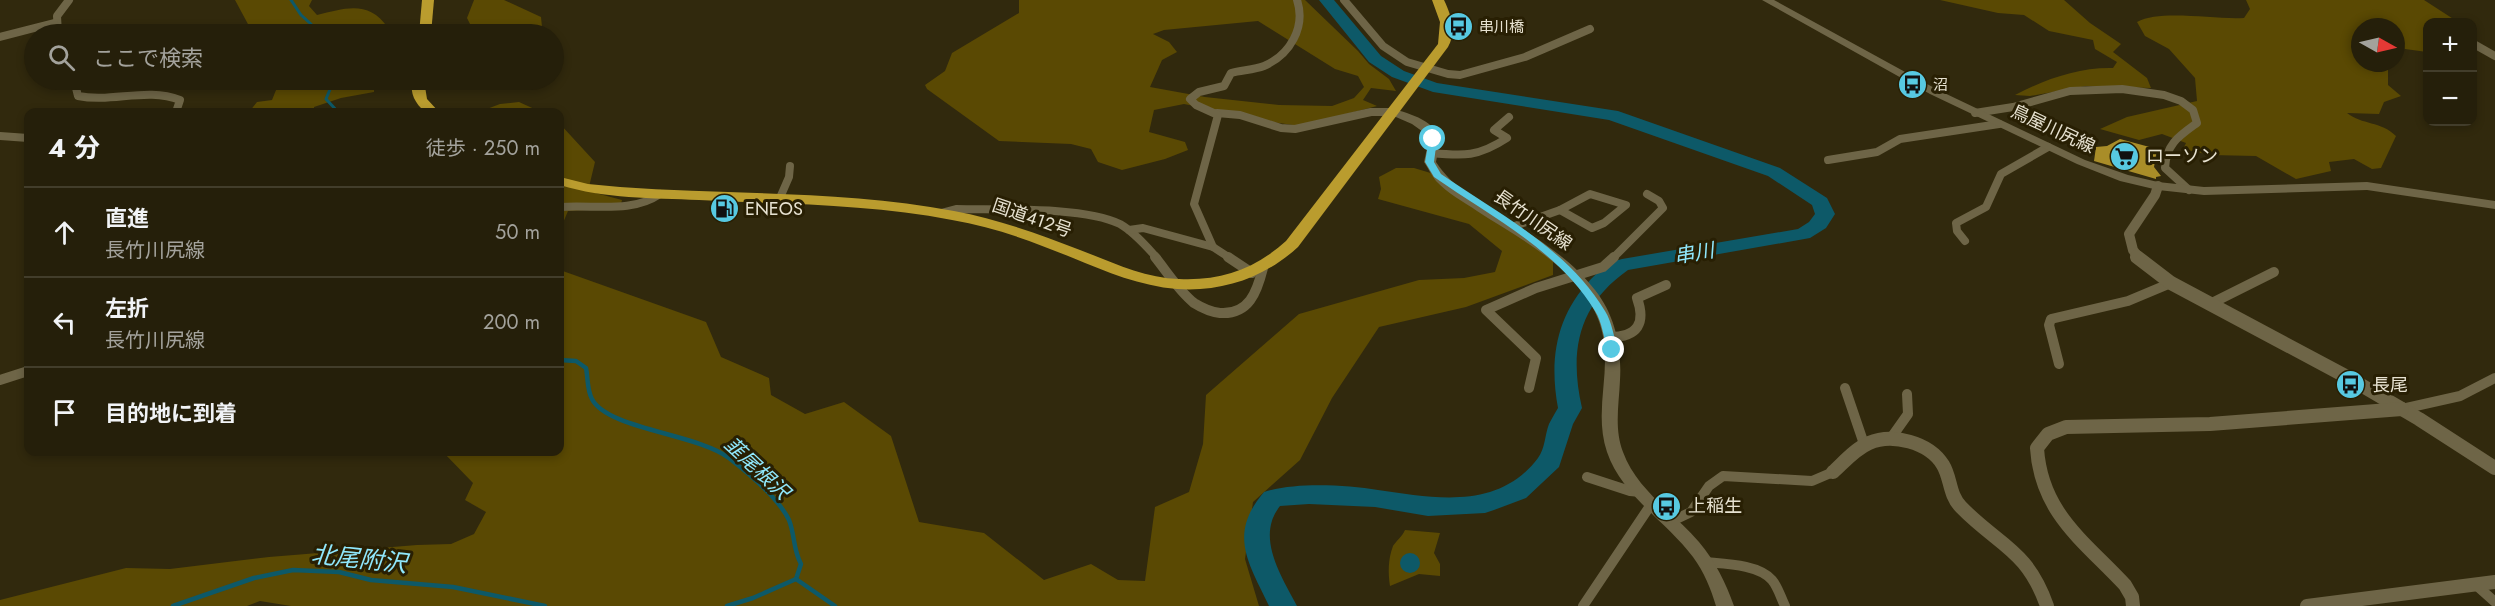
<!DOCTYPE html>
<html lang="ja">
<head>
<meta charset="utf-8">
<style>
  body { margin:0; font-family:Jost,"Noto Sans JP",sans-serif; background:#2d2713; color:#f1f3f6 }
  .controls { position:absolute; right:18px; top:18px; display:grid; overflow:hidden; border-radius:12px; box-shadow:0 3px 9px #0003 }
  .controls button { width:54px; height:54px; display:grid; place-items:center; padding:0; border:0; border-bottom:2px solid #423d2b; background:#251f0a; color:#f1f3f6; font:30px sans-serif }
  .compass { position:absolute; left:2351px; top:18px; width:54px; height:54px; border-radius:50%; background:#251f0a; box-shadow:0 3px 9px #0003; rotate:98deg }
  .stop { position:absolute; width:18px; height:18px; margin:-14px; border:4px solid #57c9e2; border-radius:50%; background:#fff }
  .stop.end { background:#57c9e2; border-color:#fff; box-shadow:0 2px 6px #0008 }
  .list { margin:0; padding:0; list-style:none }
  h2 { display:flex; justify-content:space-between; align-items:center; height:78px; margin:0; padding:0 24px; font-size:26px }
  h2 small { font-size:20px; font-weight:400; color:#a3a29c }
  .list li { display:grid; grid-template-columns:39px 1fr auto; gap:18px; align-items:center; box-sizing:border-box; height:90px; padding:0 24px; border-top:2px solid #423d2b }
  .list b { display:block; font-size:22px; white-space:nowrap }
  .list p { margin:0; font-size:20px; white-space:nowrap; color:#a3a29c }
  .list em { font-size:20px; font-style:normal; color:#a3a29c }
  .icon { flex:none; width:33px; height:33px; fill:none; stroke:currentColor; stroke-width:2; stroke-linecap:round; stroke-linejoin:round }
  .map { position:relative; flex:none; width:2495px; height:606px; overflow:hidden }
  .search { position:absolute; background:#251f0a; box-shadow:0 3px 9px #0003; left:24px; top:24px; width:540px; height:66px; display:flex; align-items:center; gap:15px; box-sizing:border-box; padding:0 21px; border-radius:33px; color:#a3a29c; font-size:22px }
  .panel { position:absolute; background:#251f0a; box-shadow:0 3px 9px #0003; left:24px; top:108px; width:540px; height:348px; border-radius:12px }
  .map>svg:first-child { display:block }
</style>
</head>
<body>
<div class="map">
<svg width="2495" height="606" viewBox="0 0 2495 606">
  <rect width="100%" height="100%" fill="#31290d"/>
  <g fill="#5a4903" fill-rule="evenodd">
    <path d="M 235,0 L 312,0 L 309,6 L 317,15 C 346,8 369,0 388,28 L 386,34 L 257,34 L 249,26 Z"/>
    <path d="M 474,0 L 504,0 L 541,17 L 542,27 C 518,36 497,37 473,30 L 467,18 Z"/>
    <path d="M 1019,0 L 1305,0 L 1358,51 L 1369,64 L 1389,79 L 1396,91 L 1371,88 L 1363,100 L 1377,106 L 1300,126 L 1231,116 L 1215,110 L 1184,104 L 1154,110 L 1149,132 L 1185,142 L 1188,150 L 1165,159 L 1122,170 L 1098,162 L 1091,149 L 1071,144 L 999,141 L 927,89 L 925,85 L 945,71 L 952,53 L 1019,13 ZM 1258,21 L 1335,69 L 1358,76 L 1364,87 L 1354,98 L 1332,106 L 1279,105 L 1205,97 L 1150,87 L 1162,60 L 1177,52 L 1169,42 L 1153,34 L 1164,30 Z"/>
    <path d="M 1940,0 L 2064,0 L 2090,23 L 2121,44 L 2113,52 L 2147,78 L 2151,88 L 2086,86 L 2030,96 L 2015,95 C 2045,79 2080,67 2113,68 L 2117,62 L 2095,49 L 2093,40 L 2049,31 L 2024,15 L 1998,13 Z"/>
    <path d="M 2246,0 L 2424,0 L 2458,22 L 2428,22 L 2427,52 L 2405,49 L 2396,53 L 2396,27 L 2360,27 L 2360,63 L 2395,63 L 2388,67 L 2388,85 L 2401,96 L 2384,102 L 2379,114 L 2347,113 C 2362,125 2381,121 2396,136 L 2381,168 L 2372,169 L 2354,159 L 2329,162 L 2331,171 L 2296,179 L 2256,156 L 2210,155 L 2183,149 L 2186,143 L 2162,134 L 2139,140 L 2100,129 L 2127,117 L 2197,101 L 2195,78 L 2169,49 L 2145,36 L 2137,22 C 2161,9 2215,20 2244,18 L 2250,9 Z"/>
    <polygon points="277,80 374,80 374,92 341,98 314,107 314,112 249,112 257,102 272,100 278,85"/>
    <polygon points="519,102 541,112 479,112 500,104"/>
    <polygon points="560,124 595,162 588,191 622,200 620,208 568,211 560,230"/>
    <polygon points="1396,168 1414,168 1434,174 1553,260 1553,275 1466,307 1379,327 1332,398 1300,460 1253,502 1245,559 1259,606 291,606 260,601 247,606 0,606 0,600 126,568 170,569 269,557 417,545 451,544 474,534 486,512 465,500 473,483 443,452 560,452 560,270 706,322 721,357 769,378 771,395 805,414 844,402 891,436 919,522 984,533 1044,580 1091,564 1118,580 1145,581 1155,507 1189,492 1203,444 1206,395 1299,314 1419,280 1464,278 1495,272 1502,251 1469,224 1378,199 1381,189 1379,177"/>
    <path d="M 1405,530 L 1440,533 L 1434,553 L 1440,564 L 1440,576 L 1419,574 L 1390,586 C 1388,573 1388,559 1393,546 C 1396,541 1402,537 1405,530 Z"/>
  </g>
  <circle fill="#0d5968" cx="1410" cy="563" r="10"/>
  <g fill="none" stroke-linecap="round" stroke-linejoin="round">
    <g stroke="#0d5968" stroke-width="3">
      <polyline points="291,0 301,15 311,24 311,34"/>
      <polyline points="325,80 331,87 326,99 338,112"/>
    </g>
    <g stroke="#0d5968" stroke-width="4.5">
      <path d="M 560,360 L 576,361 L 586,368 C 588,378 587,390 592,399 C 607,429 698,434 729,458 C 747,472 779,499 789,520 C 795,535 793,550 801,564 L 796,579"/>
      <polyline points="796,579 835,606"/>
      <polyline points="173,606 254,578 293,570 339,572 371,580 453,587 545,606"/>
      <polyline points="727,606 753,598 796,579"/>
    </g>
    <path fill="#0d5968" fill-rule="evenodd" d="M 1319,0 L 1334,0 L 1381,56 L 1404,71 L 1437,83 L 1618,111 L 1780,168 L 1827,198 L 1835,214 L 1826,228 L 1810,238 L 1628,270 C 1578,305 1569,351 1582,408 L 1573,424 L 1559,467 L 1526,498 L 1494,510 L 1485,513 L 1428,516 L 1375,507 L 1309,504 L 1280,506 C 1255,537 1282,577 1297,606 L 1269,606 C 1248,562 1228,534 1264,492 C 1296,482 1345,485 1378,490 C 1434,498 1498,511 1538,458 C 1545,449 1545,434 1549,424 C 1552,418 1555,413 1558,408 C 1549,359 1556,316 1591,279 C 1600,270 1610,262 1622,259 L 1798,229 L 1809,222 L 1815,214 L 1812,205 L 1768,176 L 1609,120 L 1433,92 L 1392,77 L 1369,62 Z"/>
  </g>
  <polygon fill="#a98d28" points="2120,139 2157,149 2154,167 2161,176 2156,177 2156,179 2094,161 2096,147 2107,146"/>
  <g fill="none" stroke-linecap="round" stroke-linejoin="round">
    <g stroke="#6e6547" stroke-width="8">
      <polyline points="1344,0 1383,46 1407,62 1448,74 1460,75 1525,57 1590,29"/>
      <polyline points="58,34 57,16 69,0"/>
      <polyline points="0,37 54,23"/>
      <polyline points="2472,43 2495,56"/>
      <path d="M 78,80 L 76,88 L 78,96 C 112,103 147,87 180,100 L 176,112"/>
      <polyline points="1217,113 1240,115 1281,128 1295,129 1371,112 1393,112"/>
      <path d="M 1975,113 L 2013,107 L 2070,91 L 2122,89 L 2164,95 L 2181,101 L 2193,110 L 2197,123 C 2179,136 2166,144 2165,168 L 2189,190"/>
      <polyline points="0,136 28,138"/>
      <path d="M 1431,153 C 1464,156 1478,157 1507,138 L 1494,130 L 1509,117"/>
      <polyline points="1828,160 1877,152 1900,139 1999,124"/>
      <polygon points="1590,194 1626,205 1604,223 1592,228 1560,210"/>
      <polyline points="779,200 789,177 790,166"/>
      <path d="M 560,207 C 593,204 631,214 660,194"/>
      <path d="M 941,213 L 956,209 C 999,210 1084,206 1120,224 C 1134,232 1146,246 1157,258"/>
      <polyline points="1512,227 1560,210"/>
      <polyline points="1129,230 1143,228 1213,247"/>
      <polyline points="1965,241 1957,231 1956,223 1986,207 2001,174 2048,147"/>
      <path d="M 1230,258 L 1213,247 L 1194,204 L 1218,115 L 1196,105 L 1190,99 L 1199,92 L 1224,86 L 1231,73 C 1242,70 1254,70 1264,66 C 1290,55 1306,27 1297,0"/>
      <polyline points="1613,258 1663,208 1659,201 1647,194"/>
    </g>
    <g stroke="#6e6547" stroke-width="10">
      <path d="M 1155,257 C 1167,272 1179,291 1194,303 C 1202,308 1211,312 1220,313 C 1249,315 1257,292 1263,268"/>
      <polyline points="1228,257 1252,273"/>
      <polyline points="2210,304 2274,272"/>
      <path d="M 1610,337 C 1638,337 1646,323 1637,298 L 1666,285"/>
      <polyline points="2059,364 2049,325 2051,319 2128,301 2171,283"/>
      <polyline points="0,380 28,371"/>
      <polyline points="1529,388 1536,358 1486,310 1536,288 1603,267 1614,257"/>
      <polyline points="1845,388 1864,444"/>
      <polyline points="2402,409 2460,396 2495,378"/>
      <polyline points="1891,438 1908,414 1907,394"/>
      <polyline points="1587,477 1630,491 1641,492"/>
      <polyline points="1670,522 1691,512 1709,486 1723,476 1812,481 1833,472"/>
      <path d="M 1704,562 C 1724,564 1758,564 1772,580 C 1778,587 1781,598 1785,606"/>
      <polyline points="2476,585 2495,602"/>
      <polyline points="1583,606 1652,503"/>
    </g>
    <polyline stroke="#6e6547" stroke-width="10" points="2139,258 2133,250 2129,234 2155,195 2158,186"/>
    <g stroke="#6e6547" stroke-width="14">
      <polyline points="2137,257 2171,283 2349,378 2419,419 2495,468"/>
      <path d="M 1833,472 C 1844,462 1855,449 1869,443 C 1892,433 1929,442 1943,465 C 1951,478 1949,495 1961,507 C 1999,546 2027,549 2047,606"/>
      <path d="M 2133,606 L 2132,597 L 2125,585 C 2084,541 2041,513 2037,448 L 2048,434 L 2066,427 L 2210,424 L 2402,409"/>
      <polyline points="2307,606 2495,582"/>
    </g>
    <g fill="#6e6547" fill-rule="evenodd">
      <polygon points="1762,0 1774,0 1938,90 2085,160 2128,175 2158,182 2204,187 2367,182 2495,201 2495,209 2367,190 2204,195 2158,190 2120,181 2077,164 1930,94"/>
      <path d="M 1393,109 C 1409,113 1439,122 1439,142 C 1439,149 1437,155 1436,162 C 1453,188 1480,203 1506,219 C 1538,239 1571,259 1595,290 C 1615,315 1622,348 1620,380 C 1619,404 1614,429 1623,452 C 1636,489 1674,513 1699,542 C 1715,561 1726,583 1734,606 L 1716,606 C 1711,589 1704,572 1693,557 C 1666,521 1622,496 1607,452 C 1589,398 1626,350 1584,294 C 1557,257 1514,235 1477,211 C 1464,202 1447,193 1436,181 C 1432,176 1428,168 1424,162 L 1428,144 L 1426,134 L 1412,124 L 1389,114 L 1387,112 Z"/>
    </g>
    <g fill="#ba9c2e" fill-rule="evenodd">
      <polygon points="422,0 434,0 431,34 419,34"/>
      <path d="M 1432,0 L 1444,0 C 1451,15 1457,31 1448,47 L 1298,247 C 1264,278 1223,292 1177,289 C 1140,286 1107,272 1073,258 C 1034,242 994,227 952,220 C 869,204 783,204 699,200 C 652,198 605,199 560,185 L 560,177 L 588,184 L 620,187 C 731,195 845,190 954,211 C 997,219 1039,234 1080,250 C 1112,262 1144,278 1179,279 C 1221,281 1255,269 1286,241 L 1438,44 L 1440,22 Z"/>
      <path d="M 412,80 L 424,80 L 427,99 L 439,112 L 425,112 C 415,103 410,94 412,80 Z"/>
    </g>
  </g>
  <path fill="#57c9e2" d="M 1433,136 L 1437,139 L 1434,162 L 1441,174 C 1499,214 1568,249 1605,311 C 1612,322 1614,338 1618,350 L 1616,353 L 1612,353 L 1607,350 C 1604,338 1602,322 1595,311 C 1559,251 1490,216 1434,177 L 1425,162 L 1429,139 Z"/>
  <defs>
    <symbol id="bus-disc" viewBox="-11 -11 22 22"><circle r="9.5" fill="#57c9e2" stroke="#281f03"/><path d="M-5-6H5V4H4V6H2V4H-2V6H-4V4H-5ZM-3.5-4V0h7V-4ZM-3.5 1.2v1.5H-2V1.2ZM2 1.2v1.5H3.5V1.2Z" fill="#111"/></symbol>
    <symbol id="supermarket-disc" viewBox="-11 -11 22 22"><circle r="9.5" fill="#57c9e2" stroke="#281f03"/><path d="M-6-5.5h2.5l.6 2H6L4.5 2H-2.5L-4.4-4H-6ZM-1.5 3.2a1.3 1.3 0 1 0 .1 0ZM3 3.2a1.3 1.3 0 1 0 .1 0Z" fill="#111"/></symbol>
    <symbol id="fuel-disc" viewBox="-11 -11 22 22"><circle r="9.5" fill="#57c9e2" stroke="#281f03"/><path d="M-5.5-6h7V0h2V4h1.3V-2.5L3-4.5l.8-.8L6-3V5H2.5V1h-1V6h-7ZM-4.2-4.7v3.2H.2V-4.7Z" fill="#111"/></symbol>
  </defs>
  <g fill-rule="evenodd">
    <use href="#bus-disc" x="1442" y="10" width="33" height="33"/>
    <use href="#bus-disc" x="1896" y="68" width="33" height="33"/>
    <use href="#supermarket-disc" x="2108" y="140" width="33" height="33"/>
    <use href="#fuel-disc" x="708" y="192" width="33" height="33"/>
    <use href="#bus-disc" x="2334" y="368" width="33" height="33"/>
    <use href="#bus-disc" x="1650" y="490" width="33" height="33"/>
  </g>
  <g text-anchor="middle" stroke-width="6" stroke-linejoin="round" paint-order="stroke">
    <g font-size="15" fill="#e7e2d1" stroke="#281f03" text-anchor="start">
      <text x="1479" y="32">串川橋</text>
      <text x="1933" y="90">沼</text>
    </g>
    <g font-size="18" fill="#e7e2d1" stroke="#281f03">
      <text transform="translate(2053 129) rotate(25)" y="6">鳥屋川尻線</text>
      <text transform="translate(1032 218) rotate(19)" y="6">国道412号</text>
      <text transform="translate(1533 220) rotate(35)" y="6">長竹川尻線</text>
    </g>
    <g font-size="18" fill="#e7e2d1" stroke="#281f03" text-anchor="start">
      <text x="2146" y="162">ローソン</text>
      <text x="745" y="215">ENEOS</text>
      <text x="2372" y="391">長尾</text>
      <text x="1688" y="512">上稲生</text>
    </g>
    <g font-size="20" font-style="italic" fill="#90e8fd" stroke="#281f03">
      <text transform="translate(1694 253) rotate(-10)" y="7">串川</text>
      <text transform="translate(757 468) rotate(43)" y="7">韮尾根沢</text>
    </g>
    <g font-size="24" font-style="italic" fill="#90e8fd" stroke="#281f03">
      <text transform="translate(359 559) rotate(6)" y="8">北尾附沢</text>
    </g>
  </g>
</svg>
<div class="controls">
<button>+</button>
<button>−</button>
</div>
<svg class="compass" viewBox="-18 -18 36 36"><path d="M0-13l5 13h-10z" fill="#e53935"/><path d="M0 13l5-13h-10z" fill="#a3a29c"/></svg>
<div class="stop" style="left:1433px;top:139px"></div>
<div class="stop end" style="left:1612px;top:350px"></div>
<div class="search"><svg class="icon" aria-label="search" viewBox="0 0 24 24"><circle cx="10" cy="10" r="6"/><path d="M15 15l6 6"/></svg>ここで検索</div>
<section class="panel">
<h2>4 分<small>徒歩 · 250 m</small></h2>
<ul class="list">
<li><svg class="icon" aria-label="ahead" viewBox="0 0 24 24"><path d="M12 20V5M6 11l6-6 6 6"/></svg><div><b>直進</b><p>長竹川尻線</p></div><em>50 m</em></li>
<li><svg class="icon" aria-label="left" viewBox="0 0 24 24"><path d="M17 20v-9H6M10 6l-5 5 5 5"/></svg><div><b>左折</b><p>長竹川尻線</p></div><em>200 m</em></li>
<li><svg class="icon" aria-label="arrive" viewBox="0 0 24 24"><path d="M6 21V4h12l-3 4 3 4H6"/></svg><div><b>目的地に到着</b></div></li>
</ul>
</section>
</div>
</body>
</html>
